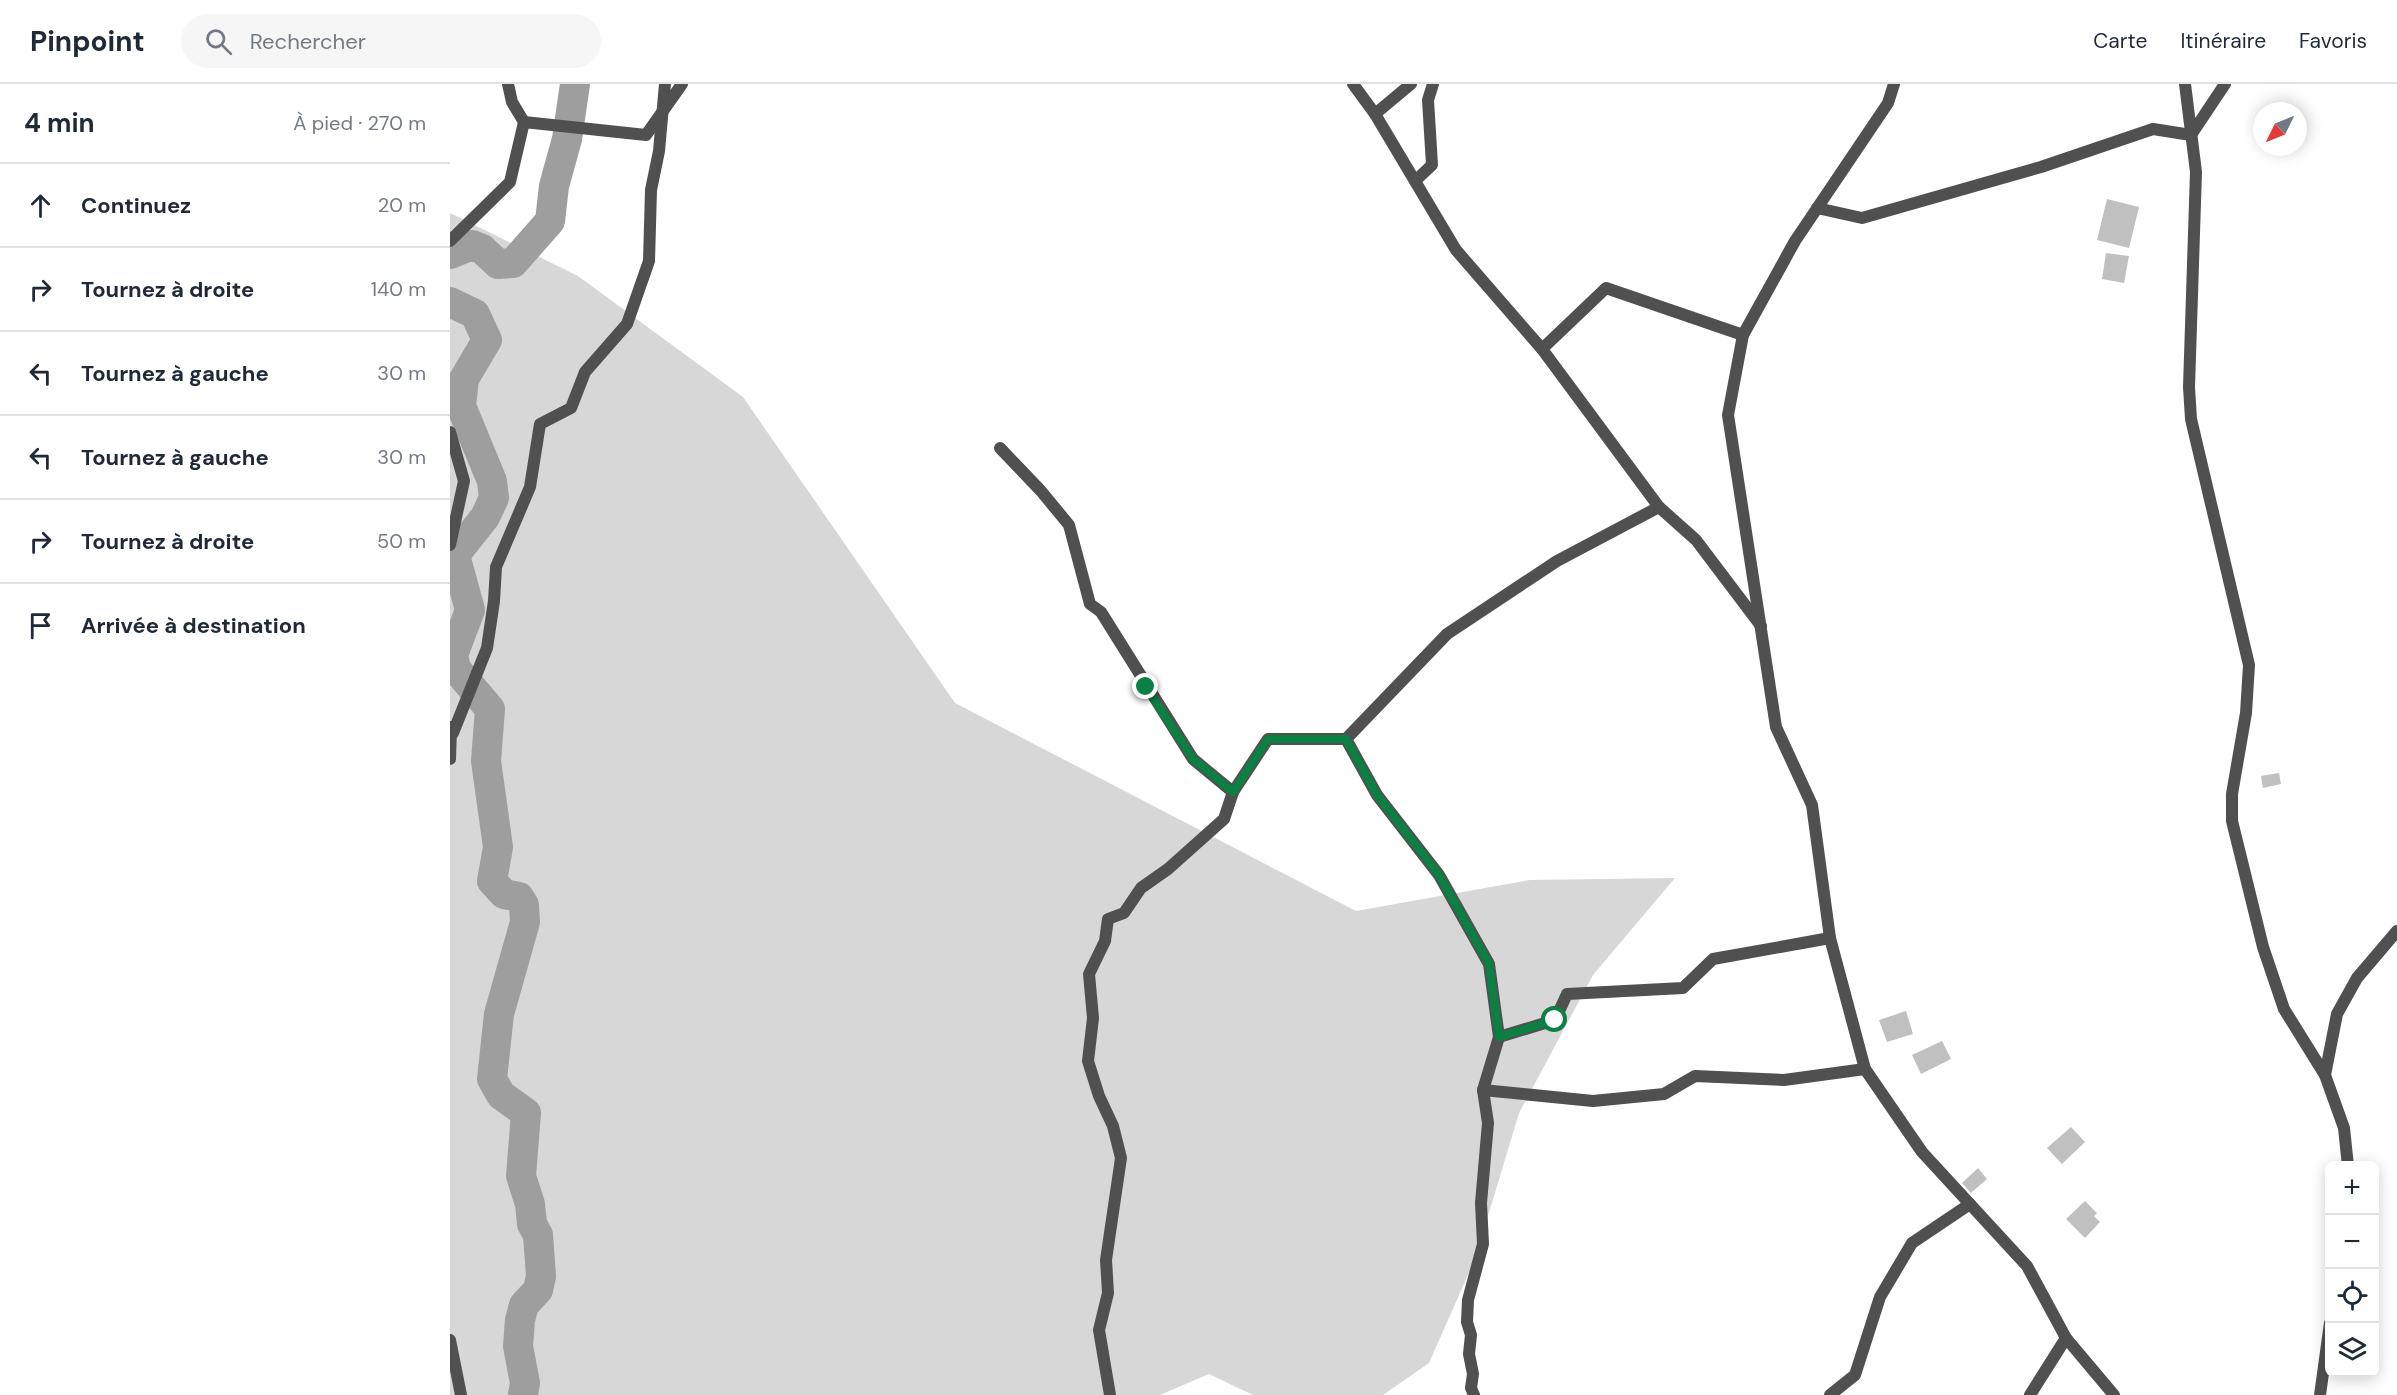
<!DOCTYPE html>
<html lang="fr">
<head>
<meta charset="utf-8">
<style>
  body { margin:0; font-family:"DM Sans",sans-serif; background:#f6f6f7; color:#1f2937 }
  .controls { position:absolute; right:18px; bottom:18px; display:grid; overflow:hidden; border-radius:9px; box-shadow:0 3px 15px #0003 }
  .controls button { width:54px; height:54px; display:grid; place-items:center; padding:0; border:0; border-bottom:2px solid #e0e1e3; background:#fff; color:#1f2937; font:30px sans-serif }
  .compass { position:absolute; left:1803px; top:18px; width:54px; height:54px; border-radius:50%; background:#fff; box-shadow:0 3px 15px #0003; rotate:227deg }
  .stop { position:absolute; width:18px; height:18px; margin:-14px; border:4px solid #0b8043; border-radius:50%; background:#fff }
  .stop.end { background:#0b8043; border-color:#fff; box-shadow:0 2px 6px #0008 }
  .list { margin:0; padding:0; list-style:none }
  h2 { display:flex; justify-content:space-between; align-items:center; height:78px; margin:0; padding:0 24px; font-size:26px }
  h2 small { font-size:20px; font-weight:400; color:#747a83 }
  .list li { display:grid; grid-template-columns:39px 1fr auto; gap:18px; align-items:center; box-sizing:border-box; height:84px; padding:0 24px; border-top:2px solid #e0e1e3 }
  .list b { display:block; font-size:22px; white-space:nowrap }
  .list em { font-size:20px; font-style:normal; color:#747a83 }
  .icon { flex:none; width:33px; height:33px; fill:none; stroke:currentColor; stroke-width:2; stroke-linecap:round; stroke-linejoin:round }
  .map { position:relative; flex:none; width:1947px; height:1311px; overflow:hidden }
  header { display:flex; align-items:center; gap:36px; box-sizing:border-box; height:84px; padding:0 30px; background:#fff; border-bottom:2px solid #e0e1e3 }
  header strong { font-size:28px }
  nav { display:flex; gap:33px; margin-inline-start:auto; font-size:21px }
  .search { width:420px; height:54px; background:#f6f6f7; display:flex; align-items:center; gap:15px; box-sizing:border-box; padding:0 21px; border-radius:33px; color:#747a83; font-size:22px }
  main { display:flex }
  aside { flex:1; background:#fff }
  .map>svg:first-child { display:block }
</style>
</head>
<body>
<header>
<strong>Pinpoint</strong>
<div class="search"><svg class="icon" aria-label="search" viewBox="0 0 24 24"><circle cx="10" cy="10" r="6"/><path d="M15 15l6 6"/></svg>Rechercher</div>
<nav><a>Carte</a><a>Itinéraire</a><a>Favoris</a></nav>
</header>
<main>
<aside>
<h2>4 min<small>À pied · 270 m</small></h2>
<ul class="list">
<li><svg class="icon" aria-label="ahead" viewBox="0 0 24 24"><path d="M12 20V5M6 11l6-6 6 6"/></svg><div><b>Continuez</b></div><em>20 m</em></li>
<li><svg class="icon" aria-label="right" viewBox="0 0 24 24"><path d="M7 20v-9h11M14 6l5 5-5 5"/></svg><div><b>Tournez à droite</b></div><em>140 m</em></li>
<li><svg class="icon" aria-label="left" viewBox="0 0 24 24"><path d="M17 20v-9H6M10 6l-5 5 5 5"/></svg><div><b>Tournez à gauche</b></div><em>30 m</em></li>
<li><svg class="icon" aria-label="left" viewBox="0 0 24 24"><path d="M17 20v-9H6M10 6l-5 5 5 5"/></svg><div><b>Tournez à gauche</b></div><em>30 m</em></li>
<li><svg class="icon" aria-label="right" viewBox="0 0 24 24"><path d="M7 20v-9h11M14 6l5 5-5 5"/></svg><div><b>Tournez à droite</b></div><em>50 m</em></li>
<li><svg class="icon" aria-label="arrive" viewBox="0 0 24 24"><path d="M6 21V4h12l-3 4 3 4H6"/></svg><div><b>Arrivée à destination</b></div></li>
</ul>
</aside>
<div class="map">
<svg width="1947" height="1311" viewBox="0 0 1947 1311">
  <rect width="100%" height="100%" fill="#fff"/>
  <polygon fill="#d7d7d7" points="0,129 128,192 293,313 505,619 906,827 1080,796 1225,794 1143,891 1069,1029 1025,1175 979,1279 933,1311 803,1311 759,1290 710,1311 0,1311"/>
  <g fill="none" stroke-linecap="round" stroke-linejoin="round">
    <g stroke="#9e9e9e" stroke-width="30">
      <polyline points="0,170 22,161 32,165 48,180 63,179 100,137 104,102 117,55 125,0"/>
      <polyline points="0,218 25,230 37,256 14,295 11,322 42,397 44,414 35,433 5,471 20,526 3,571 6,585 40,625 36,677 48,763 42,797 54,810 69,813 74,821 75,838 49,930 42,995 51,1011 76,1029 71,1092 80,1120 82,1140 88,1151 91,1192 88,1206 74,1221 70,1236 68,1262 75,1299 73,1311"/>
    </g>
  </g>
  <g fill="#c0c0c0">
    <polygon points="1657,115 1689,123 1679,164 1647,156"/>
    <polygon points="1656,169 1679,172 1674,199 1652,195"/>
    <polygon points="1829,689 1831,700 1813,704 1811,692"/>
    <polygon points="1456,927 1463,950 1437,958 1429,936"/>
    <polygon points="1492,957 1501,975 1471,990 1462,971"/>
    <polygon points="1621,1043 1635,1058 1612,1080 1597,1064"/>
    <polygon points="1528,1084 1537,1095 1521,1109 1512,1099"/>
    <polygon points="1635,1117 1647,1129 1644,1132 1650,1138 1635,1154 1616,1135"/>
  </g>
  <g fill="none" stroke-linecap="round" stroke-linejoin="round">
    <g stroke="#505050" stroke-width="12">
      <polyline points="58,0 62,18 74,38"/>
      <polyline points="903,0 925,30 1006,166 1092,265 1209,423 1246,456 1311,542"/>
      <polyline points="1444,0 1438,19 1345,157 1293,251 1278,331 1326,643 1362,721 1380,854 1415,985 1472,1068 1577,1182 1616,1254 1580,1311"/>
      <polyline points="1735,0 1746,88 1739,303 1741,335 1799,581 1796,629 1782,710 1782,737 1813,863 1834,925 1875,991 1894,1044 1898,1082"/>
      <polyline points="925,30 961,0"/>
      <polyline points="965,97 982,81 978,16 983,0"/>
      <polyline points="1367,124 1412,134 1591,83 1703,45 1741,51 1775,0"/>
      <polyline points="0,157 60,98 74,38 196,51 232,0"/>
      <polyline points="1092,265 1156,204 1293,251"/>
      <polyline points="0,348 14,397 0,461"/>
      <polyline points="550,364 591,407 619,441 640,520 651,528 743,675 783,708"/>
      <polyline points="1209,423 1107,477 997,550 896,655 927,711 989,791 1039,880 1049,953 1105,936 1117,910 1233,904 1263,875 1380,854"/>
      <polyline points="3,649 37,564 44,517 46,483 80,403 90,340 121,324 135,288 177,240 199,177 201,106 209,67 215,0"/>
      <polyline points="0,675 1,643"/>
      <polyline points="1049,953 1033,1006 1143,1017 1214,1010 1245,992 1334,996 1415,985"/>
      <polyline points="1875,991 1887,930 1907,894 1947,847"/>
      <polyline points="1616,1254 1664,1311"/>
      <polyline points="0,1256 11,1311"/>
      <polyline points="660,1311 649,1246 658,1209 656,1176 671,1074 663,1042 649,1012 638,977 643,934 639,890 655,857 658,835 674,829 691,804 718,785 774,735 783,708 818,655 896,655"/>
      <polyline points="1024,1311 1021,1304 1023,1290 1019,1270 1021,1251 1017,1238 1018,1216 1033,1160 1031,1119 1038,1039 1033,1006"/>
      <polyline points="1380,1311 1405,1291 1430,1213 1462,1159 1520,1120"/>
      <polyline points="1870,1311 1880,1239"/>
    </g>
  </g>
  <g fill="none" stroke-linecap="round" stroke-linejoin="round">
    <polyline stroke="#0b8043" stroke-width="8" points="696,603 743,675 783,708 818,655 896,655 927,711 989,791 1039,880 1049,953 1105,936"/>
  </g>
</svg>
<div class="controls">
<button>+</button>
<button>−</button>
<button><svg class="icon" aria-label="locate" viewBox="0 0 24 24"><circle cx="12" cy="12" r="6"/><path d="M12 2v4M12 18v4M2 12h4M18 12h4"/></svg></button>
<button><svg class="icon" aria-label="layers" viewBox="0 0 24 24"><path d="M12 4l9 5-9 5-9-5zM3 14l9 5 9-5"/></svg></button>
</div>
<svg class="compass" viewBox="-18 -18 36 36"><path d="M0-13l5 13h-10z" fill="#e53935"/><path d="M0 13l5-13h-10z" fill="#747a83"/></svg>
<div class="stop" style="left:1105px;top:936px"></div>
<div class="stop end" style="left:696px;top:603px"></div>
</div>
</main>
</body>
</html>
